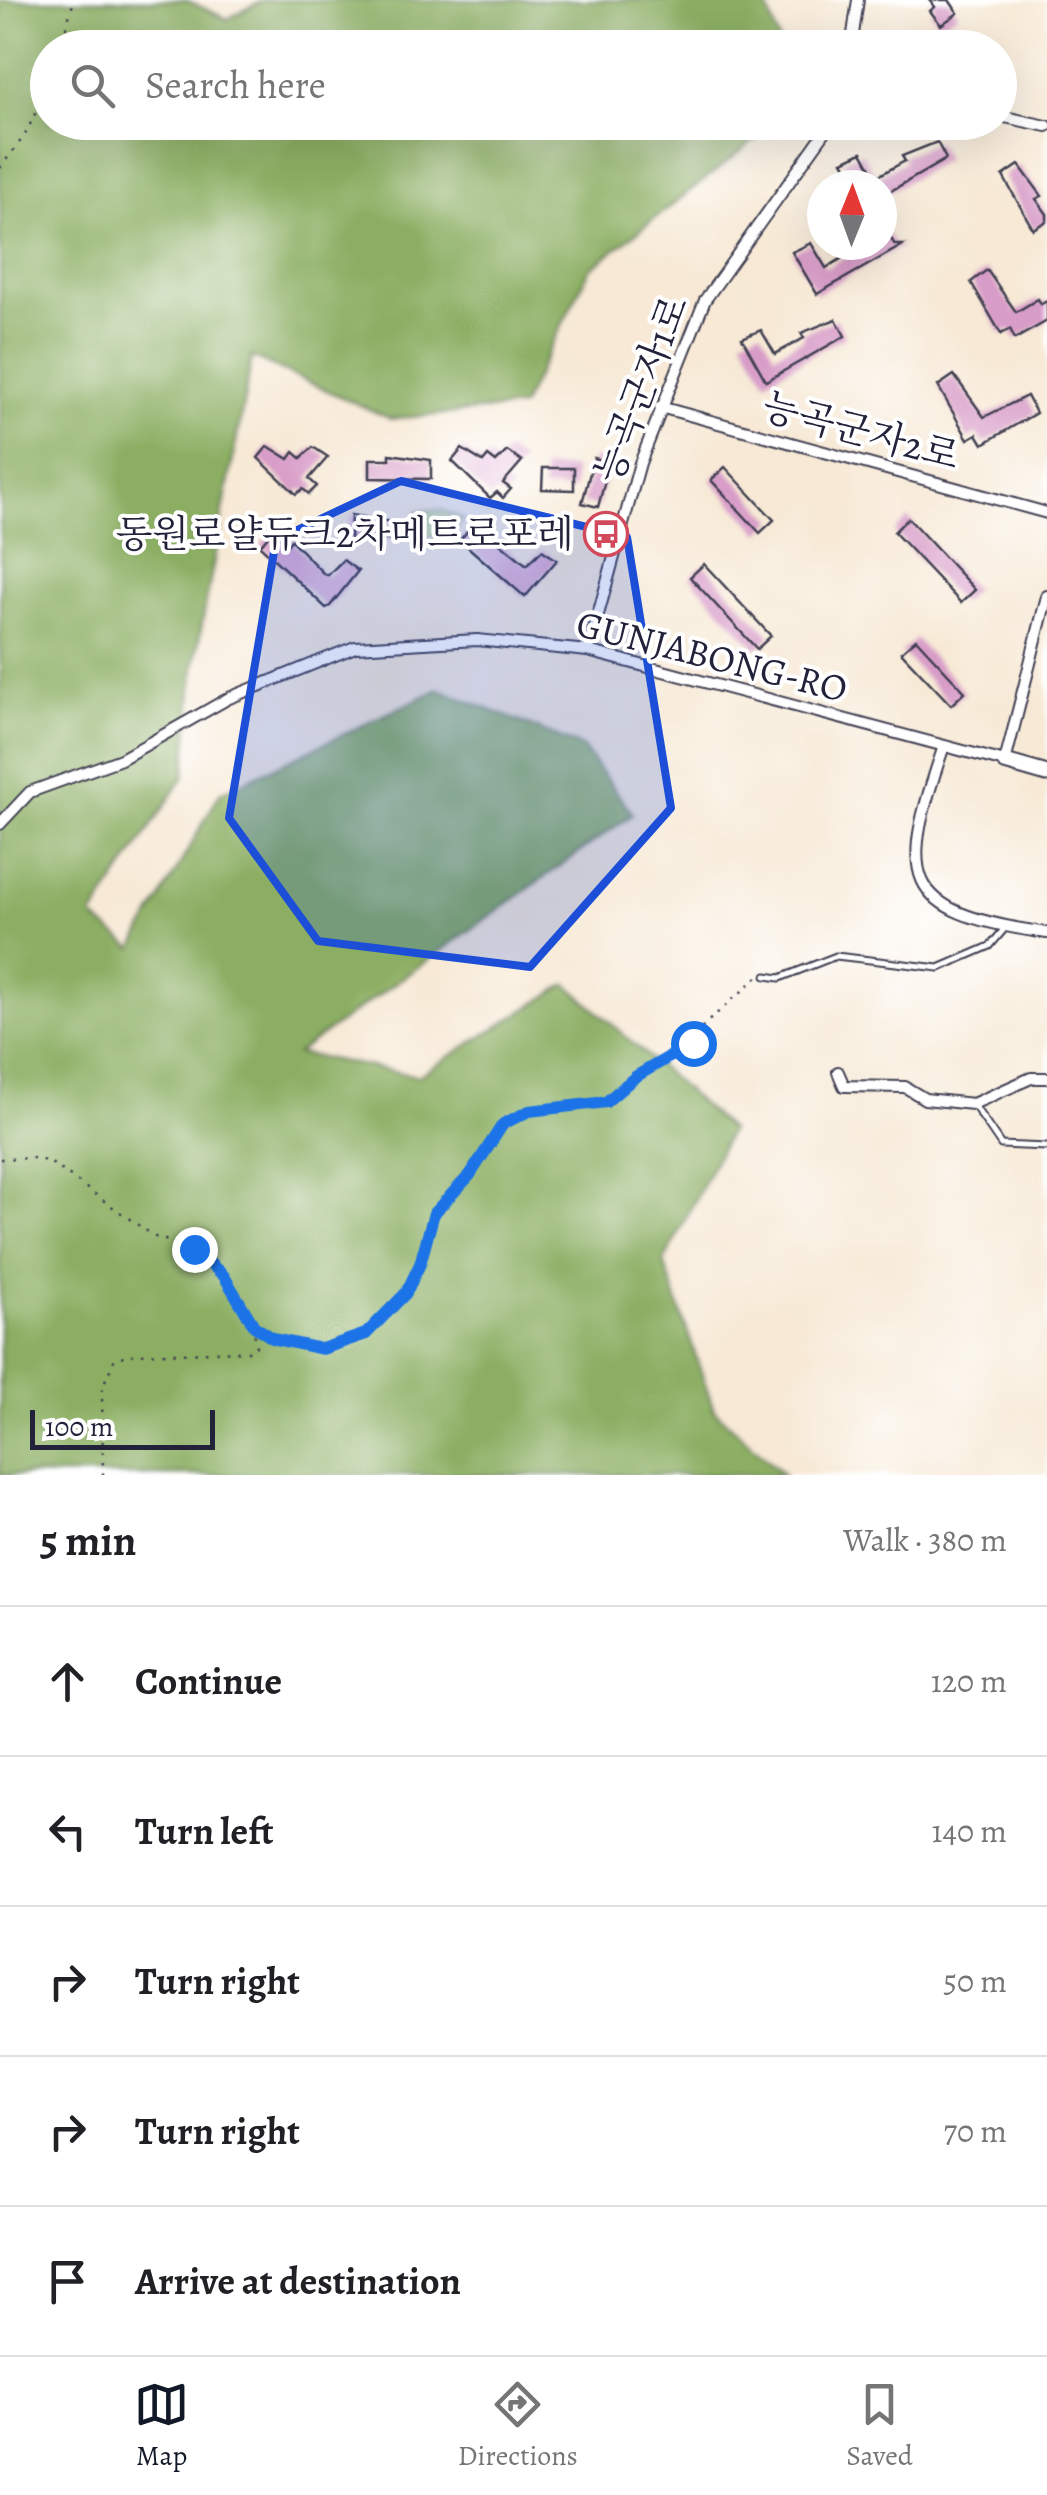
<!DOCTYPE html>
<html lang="en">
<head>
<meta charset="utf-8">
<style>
  body { margin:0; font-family:Alegreya,"Noto Serif KR",serif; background:#f2f2f2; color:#202124 }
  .compass { position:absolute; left:807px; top:170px; width:90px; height:90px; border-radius:50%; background:#fff; box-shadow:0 10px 40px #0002; rotate:1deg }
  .scale { position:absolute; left:30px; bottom:25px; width:185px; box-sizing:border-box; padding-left:10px; border:5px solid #22223b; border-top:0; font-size:28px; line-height:35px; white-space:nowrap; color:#22223b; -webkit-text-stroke:8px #fff; paint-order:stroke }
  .stop { position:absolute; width:30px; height:30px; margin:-22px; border:8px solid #1a73e8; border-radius:50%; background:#fff }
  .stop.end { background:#1a73e8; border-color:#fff; box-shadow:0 2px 10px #0008 }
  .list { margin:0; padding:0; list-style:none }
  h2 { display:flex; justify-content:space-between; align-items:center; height:130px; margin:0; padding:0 40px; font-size:42px }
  h2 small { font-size:32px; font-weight:400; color:#757577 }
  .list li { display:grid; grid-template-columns:65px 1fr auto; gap:30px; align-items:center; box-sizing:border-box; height:150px; padding:0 40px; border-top:2px solid #e0e0e0 }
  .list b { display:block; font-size:38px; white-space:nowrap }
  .list em { font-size:32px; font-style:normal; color:#757577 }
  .icon { flex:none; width:55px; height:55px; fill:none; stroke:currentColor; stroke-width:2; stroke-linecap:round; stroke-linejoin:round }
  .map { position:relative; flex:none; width:1047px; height:1475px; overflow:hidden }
  .search { position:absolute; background:#fff; box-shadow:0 10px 40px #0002; left:30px; right:30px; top:30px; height:110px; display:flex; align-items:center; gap:25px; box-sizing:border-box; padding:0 35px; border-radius:55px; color:#757577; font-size:38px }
  .sheet { height:880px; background:#fff }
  nav { display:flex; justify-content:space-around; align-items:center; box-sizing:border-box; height:140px; border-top:2px solid #e0e0e0; background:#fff; font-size:28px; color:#757577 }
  nav a { display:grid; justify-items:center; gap:5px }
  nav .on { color:#111827 }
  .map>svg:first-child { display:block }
</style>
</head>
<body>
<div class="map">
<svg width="1047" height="1475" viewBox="0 0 1047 1475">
  <rect width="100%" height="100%" fill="#fff"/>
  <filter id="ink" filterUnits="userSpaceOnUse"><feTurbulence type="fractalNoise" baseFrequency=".01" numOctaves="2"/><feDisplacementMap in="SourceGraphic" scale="20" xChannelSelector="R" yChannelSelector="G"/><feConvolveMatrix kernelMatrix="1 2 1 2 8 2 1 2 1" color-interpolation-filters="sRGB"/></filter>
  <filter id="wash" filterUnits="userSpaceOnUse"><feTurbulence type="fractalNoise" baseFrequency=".0048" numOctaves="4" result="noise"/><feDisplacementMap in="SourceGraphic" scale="40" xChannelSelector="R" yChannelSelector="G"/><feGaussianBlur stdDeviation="2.25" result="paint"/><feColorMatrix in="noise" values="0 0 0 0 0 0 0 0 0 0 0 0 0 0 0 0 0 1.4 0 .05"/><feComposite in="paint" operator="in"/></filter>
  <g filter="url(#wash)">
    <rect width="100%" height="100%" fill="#f7e9d5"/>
    <path fill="#afca70" stroke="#687656" stroke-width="2.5" d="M 442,510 L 463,519 C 454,541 436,536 417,536 L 417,511 Z"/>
    <polygon fill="#8bae62" stroke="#56684e" stroke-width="2.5" points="0,0 186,0 227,19 264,0 765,0 781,47 48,48 48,122 777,123 590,269 521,407 391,419 252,357 194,667 185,775 92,917 133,948 220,793 439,689 582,747 633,814 297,1053 418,1076 567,984 730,1130 664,1262 714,1410 784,1475 0,1475"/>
    <g id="blocks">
      <g fill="#d89cc8">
        <polygon points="930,0 949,0 958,13 941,25 930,11 935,7"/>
        <polygon points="937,142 946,159 882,196 882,185 857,185 843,161 862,152 876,177 905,161 902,156"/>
        <polygon points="1019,165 1042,196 1036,199 1047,214 1047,221 1033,229 1003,176"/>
        <polygon points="888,234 895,245 903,245 817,294 792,252 811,243 826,268 854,251 850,245 882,245 882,238"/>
        <polygon points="987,270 1016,312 1038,299 1041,304 1047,301 1047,321 1015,339 1010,329 1001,334 971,282"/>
        <polygon points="836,319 845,336 766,381 742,338 761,330 775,354 804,338 801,333"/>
        <polygon points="954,375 984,417 1027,396 1036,413 983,444 977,434 968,439 938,386"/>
        <polygon points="268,446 289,459 294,452 301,458 313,447 328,457 309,479 317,486 309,494 303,489 296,494 258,458"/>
        <polygon points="462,449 483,462 488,456 496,462 507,451 522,461 503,483 511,489 503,498 497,492 490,498 452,461"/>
        <polygon points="390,454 431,460 431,479 370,478 370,459 390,459"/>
        <polygon points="594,458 610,462 598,507 582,503"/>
        <polygon points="725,467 774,520 760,533 711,480"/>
        <polygon points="543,468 574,468 574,490 542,489"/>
        <polygon points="351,515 391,522 391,540 350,539"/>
        <polygon points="908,518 975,590 961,603 894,532"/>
        <polygon points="470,528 487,537 489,534 527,565 542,550 557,560 525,597 460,540"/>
        <polygon points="272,531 287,545 291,540 324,574 328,575 343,560 358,571 330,606 326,608 260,546"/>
        <polygon points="704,564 771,636 757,649 690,577"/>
        <polygon points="916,639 965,692 951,705 901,652"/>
      </g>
    </g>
  </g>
  <g filter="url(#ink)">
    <use href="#blocks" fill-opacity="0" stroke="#424052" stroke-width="2.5"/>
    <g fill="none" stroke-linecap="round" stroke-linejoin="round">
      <defs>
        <g id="lane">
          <polyline points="766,976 780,978 836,956 939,968 990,946 1006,927"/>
          <polyline points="973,1104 1001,1145 1047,1147"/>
        </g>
        <g id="street">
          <polyline points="851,48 858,0"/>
          <polyline points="1000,116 1047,126"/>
          <polyline points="660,407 1047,513"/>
          <polyline points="588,651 640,463 705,300 832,122"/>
          <path d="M 944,746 C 899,877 897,912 1047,933"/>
          <polyline points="0,824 30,792 121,759 229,698 355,647 477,640 588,651 1005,762 1047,596"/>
          <polyline points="838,1072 844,1086 905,1087 925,1099 973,1104 1031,1078 1047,1078"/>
        </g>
        <polyline id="secondary" points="1005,762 1047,774"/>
      </defs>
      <use href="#lane" stroke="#424052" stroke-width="9"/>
      <use href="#street" stroke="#424052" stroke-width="14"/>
      <use href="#secondary" stroke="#424052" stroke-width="19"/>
      <g stroke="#424052" stroke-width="2.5" stroke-dasharray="2.5 8" stroke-linecap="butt">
        <polyline points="60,48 74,0"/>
        <polyline points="0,168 25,135 48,87"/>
        <polyline points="0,1159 36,1158 51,1163 155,1237 194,1249 224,1277 257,1329 281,1342 330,1348 375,1329 406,1293 420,1265 434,1213 470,1175 503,1124 529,1111 606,1102 635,1077 689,1048 705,1024 758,977"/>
        <polyline points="103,1475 102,1388 115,1358 135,1354 251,1351 256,1347 253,1328"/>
      </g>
      <use href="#lane" stroke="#fff" stroke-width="5"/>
      <use href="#street" stroke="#fff" stroke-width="10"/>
      <use href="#secondary" stroke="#fff" stroke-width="15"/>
    </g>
  </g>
  <g fill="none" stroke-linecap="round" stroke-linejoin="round" filter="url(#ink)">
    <polyline stroke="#1a73e8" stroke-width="12" points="194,1249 224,1276 254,1326 274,1339 322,1349 366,1334 406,1293 420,1264 434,1213 470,1175 503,1124 529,1111 606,1102 635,1077 693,1043"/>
  </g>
  <path fill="#1d4ed8" fill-opacity="0.2" stroke="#1d4ed8" stroke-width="8" stroke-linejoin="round" d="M 401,481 L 627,537 L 671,808 L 530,967 L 318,941 L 229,818 L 276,540 Z"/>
  <defs>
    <symbol id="bus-ring" viewBox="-11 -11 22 22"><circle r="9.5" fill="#fff" stroke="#d1495b" stroke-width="1.5"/><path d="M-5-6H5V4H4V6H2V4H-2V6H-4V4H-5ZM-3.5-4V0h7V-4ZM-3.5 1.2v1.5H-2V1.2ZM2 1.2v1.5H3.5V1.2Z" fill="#d1495b"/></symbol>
  </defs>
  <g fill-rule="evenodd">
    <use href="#bus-ring" x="581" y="509" width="50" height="50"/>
  </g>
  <g text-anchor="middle" stroke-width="8" stroke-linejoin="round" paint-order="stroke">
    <g font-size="38" fill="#22223b" stroke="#fff">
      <text transform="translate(641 389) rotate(-69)" y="13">능곡군자1로</text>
      <text transform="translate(861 431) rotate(15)" y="13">능곡군자2로</text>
      <text transform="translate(712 656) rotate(14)" y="13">GUNJABONG-RO</text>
    </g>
    <g font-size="38" fill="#22223b" stroke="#fff" text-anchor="end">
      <text x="574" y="547">동원로얄듀크2차메트로포레</text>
    </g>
  </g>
</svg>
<svg class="compass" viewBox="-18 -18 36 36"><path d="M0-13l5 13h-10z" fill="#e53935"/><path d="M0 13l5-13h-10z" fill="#757577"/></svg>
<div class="scale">100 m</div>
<div class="stop" style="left:693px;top:1043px"></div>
<div class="stop end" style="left:194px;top:1249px"></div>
<div class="search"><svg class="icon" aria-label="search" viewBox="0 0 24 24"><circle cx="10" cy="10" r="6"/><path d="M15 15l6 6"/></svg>Search here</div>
</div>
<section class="sheet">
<h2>5 min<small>Walk · 380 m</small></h2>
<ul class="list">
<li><svg class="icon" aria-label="ahead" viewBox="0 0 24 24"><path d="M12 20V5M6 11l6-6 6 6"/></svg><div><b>Continue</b></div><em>120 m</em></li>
<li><svg class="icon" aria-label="left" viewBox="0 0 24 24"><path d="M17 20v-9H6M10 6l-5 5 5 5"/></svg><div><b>Turn left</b></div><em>140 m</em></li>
<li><svg class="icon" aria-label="right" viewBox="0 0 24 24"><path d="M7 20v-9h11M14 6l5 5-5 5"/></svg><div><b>Turn right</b></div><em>50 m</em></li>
<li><svg class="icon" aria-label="right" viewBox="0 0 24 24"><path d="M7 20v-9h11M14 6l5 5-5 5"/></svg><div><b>Turn right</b></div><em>70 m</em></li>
<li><svg class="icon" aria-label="arrive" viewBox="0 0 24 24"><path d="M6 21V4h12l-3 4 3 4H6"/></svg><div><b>Arrive at destination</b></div></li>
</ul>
</section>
<nav>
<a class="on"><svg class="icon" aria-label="map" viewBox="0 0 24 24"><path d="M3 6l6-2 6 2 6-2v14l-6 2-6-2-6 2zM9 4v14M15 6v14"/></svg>Map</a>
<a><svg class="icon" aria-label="directions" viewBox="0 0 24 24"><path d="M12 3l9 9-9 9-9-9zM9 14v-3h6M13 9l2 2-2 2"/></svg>Directions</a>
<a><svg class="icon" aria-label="saved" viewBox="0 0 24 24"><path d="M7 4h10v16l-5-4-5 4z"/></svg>Saved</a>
</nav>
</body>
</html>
